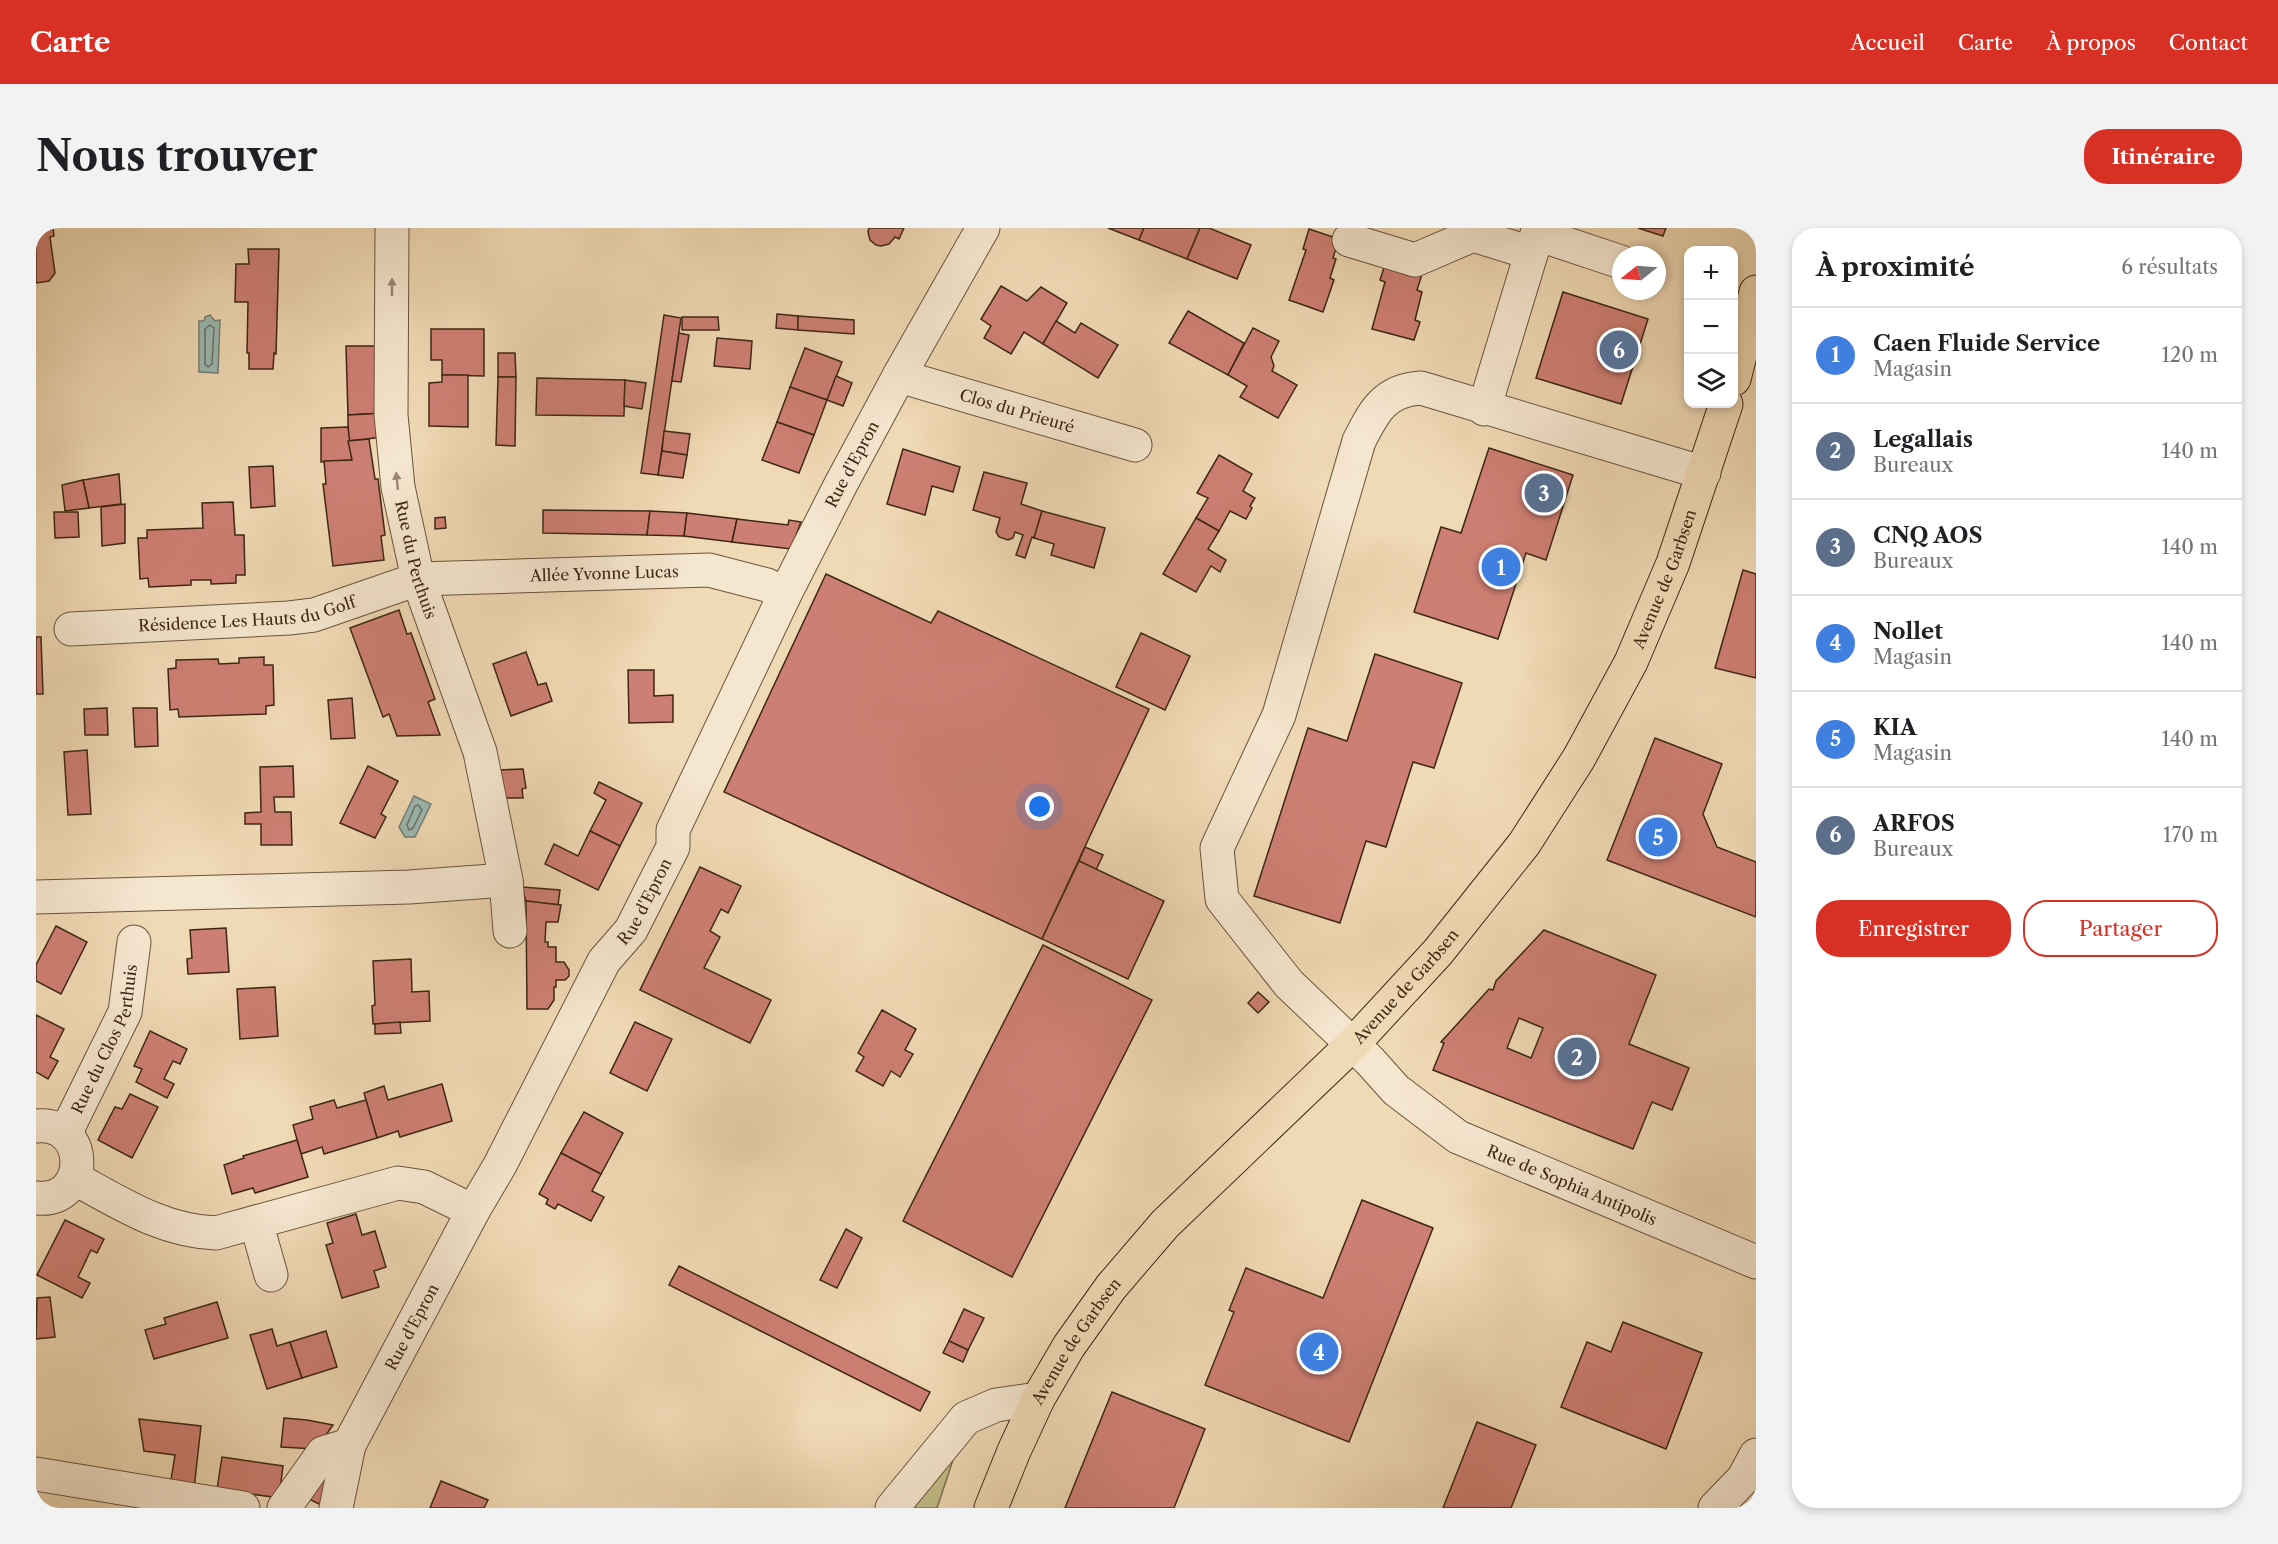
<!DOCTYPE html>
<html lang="fr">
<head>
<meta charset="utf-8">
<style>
  body { margin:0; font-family:"Libre Caslon Text",serif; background:#f2f2f2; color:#202124 }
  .controls { position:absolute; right:18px; top:18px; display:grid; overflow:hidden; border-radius:12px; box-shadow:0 3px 9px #0003 }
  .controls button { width:54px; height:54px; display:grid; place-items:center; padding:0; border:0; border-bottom:2px solid #e0e0e0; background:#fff; color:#202124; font:30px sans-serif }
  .compass { position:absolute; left:1576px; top:18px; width:54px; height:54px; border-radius:50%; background:#fff; box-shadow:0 3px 9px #0003; rotate:253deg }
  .you { position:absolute; left:1004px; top:579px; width:21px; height:21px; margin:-15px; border:4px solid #fff; border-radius:50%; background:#1a73e8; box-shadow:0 0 0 9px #1a73e833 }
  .badge { display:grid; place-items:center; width:39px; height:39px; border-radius:50%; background:#d93025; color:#fff; font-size:20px; font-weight:700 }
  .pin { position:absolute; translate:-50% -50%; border:3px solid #fff; box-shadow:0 2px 6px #0006 }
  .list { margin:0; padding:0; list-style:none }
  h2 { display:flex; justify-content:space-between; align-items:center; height:78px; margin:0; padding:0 24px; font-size:26px }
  h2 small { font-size:20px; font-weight:400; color:#757577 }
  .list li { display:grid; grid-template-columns:39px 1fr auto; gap:18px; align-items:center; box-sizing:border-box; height:96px; padding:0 24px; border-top:2px solid #e0e0e0 }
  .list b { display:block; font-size:22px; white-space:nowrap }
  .list p { margin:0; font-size:20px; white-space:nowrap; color:#757577 }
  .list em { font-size:20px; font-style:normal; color:#757577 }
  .actions { display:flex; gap:12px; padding:18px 24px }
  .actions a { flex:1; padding:14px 0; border:2px solid #d93025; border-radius:24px; text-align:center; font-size:21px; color:#d93025 }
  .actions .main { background:#d93025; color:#fff }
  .icon { flex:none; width:33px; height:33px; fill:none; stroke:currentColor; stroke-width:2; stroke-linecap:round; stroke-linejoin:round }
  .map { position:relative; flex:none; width:1720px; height:1280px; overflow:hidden; border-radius:24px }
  header { display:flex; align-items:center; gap:36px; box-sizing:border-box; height:84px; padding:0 30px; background:#d93025; color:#fff }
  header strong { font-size:28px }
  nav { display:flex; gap:33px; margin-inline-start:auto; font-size:21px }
  .intro { display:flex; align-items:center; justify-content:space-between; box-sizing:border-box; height:144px; padding:0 36px }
  h1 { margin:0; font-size:42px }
  .button { padding:15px 27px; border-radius:24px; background:#d93025; color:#fff; font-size:21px; font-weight:700 }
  main { display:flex; gap:36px; padding:0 36px }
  aside { flex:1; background:#fff; border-radius:24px; box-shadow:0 3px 9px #0003 }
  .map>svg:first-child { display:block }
</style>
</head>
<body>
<header>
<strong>Carte</strong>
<nav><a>Accueil</a><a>Carte</a><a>À propos</a><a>Contact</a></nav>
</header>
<div class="intro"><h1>Nous trouver</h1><a class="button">Itinéraire</a></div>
<main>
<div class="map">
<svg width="1720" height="1280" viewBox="0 0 1720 1280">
  <rect width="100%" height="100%" fill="#f0d9b5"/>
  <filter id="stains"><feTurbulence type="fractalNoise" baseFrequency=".00333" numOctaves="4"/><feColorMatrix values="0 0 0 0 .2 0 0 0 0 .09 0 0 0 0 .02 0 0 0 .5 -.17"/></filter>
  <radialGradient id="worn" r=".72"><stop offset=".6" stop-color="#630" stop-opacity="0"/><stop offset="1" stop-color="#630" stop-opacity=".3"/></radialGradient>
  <polygon fill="#c1bd88" stroke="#80724e" stroke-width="1.5" points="919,1226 901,1280 875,1280"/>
  <g fill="#9bb9b3" stroke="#767f73" stroke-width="1.5">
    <polygon points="174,87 179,93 184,92 182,145 163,144 163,93 168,93 169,89"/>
    <polygon points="378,568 395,576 379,609 369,609 363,599"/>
  </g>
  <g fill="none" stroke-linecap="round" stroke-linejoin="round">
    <g stroke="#6c7064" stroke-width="1.5">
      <polygon points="174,97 178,100 176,136 172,139 169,136 169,101"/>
      <polygon points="382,577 386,582 377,600 373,602 371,597 379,578"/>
    </g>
  </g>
  <g fill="#ce7f73" stroke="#3e2714" stroke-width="1.5" fill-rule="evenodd">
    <polygon points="0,0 17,0 18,8 14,9 19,45 13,53 0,55"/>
    <polygon points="833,0 868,0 863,11 859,9 853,16 845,18 840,17 834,12 832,4"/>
    <polygon points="1072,0 1108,0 1103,12"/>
    <polygon points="1108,0 1164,0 1151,31 1103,12"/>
    <polygon points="1164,0 1173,0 1215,17 1201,51 1151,31"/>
    <polygon points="1602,0 1630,0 1627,8"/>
    <polygon points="1273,1 1303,11 1297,30 1300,31 1294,50 1298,52 1287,84 1253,72 1270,22 1267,21"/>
    <polygon points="212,21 243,21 240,126 238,125 237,141 213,141 213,125 211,125 212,74 199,74 200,36 213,36"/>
    <polygon points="1349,36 1386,46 1381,62 1386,64 1379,92 1384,94 1378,112 1336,101 1349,54 1344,52"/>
    <polygon points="965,58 991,73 1005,59 1031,75 1007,116 988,104 975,126 948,110 955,98 945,91"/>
    <polygon points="1527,64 1612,91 1585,176 1500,150"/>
    <polygon points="1152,83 1208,115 1192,147 1133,115"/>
    <polygon points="741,86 762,88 762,102 740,100"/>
    <polygon points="628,87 645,90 622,247 605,245"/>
    <polygon points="762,88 818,92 818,106 762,102"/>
    <polygon points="646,89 682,89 683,102 646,102"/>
    <polygon points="1020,93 1039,105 1045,95 1082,117 1062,150 1007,116"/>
    <polygon points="1217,100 1243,113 1235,129 1238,138 1236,143 1261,157 1242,190 1204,169 1211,158 1192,147"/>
    <polygon points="395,101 448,101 448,148 406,147 406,132 395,132"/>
    <polygon points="643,105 653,107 645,154 636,153"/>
    <polygon points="681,110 716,113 714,141 678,138"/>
    <polygon points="310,118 346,118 348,185 312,187"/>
    <polygon points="769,120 806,134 791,172 754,159"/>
    <polygon points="462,125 479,125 480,149 462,149"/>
    <polygon points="406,147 432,147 432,199 393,198 393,155 406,154"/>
    <polygon points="800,148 816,155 807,178 791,172"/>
    <polygon points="462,149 480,149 479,218 460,217"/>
    <polygon points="501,150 589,152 588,188 500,187"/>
    <polygon points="589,152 610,155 606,181 588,178"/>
    <polygon points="754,159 791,172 778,207 741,194"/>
    <polygon points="348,185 348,209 312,213 312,187"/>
    <polygon points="741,194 778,207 763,245 726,232"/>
    <polygon points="312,199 316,232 285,234 285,200"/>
    <polygon points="628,203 654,206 651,227 626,223"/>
    <polygon points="333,211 339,251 342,251 349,307 345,308 348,332 297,338 287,256 290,256 288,233 316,232 312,213"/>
    <polygon points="1453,220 1537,247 1510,332 1490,325 1462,411 1378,384 1405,299 1425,305"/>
    <polygon points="867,221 924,239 917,264 896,258 889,287 851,276"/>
    <polygon points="626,223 651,227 647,250 622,247"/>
    <polygon points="1183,227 1216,246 1207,263 1219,270 1214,278 1216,280 1210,291 1194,283 1183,303 1160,290 1172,270 1161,265"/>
    <polygon points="237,238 239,278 215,280 213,239"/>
    <polygon points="948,244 991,255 985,276 1006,283 998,310 996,309 989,330 980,327 987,307 979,304 977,310 972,312 963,309 960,304 964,290 937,282"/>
    <polygon points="83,246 85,276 53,280 47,252"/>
    <polygon points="47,252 53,280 29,283 26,257"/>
    <polygon points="197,274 199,307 208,307 209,347 200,347 200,355 175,356 175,352 155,352 155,357 113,359 112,350 104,351 102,310 111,310 111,302 167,300 166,275"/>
    <polygon points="89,276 89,315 66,318 65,279"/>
    <polygon points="507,282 614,283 611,307 507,305"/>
    <polygon points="614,283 651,285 648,308 611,307"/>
    <polygon points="1006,283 1069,300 1058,340 1015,327 1018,316 998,310"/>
    <polygon points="18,284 42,284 43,309 19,310"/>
    <polygon points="651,285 701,291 696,314 648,308"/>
    <polygon points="409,289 410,300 399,301 399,290"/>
    <polygon points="1160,290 1183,303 1172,321 1190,332 1184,344 1175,338 1160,364 1127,346"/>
    <polygon points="701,291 752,297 753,292 765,294 755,321 696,314"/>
    <polygon points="1707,342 1720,346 1720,450 1679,440"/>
    <polygon points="790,346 895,395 902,383 1113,481 1006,711 688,564"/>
    <polygon points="363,382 371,406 375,405 399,471 392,474 404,507 361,508 353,486 347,489 314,400"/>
    <polygon points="1105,405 1154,428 1129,482 1080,459"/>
    <polygon points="0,409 5,409 7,466 0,466"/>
    <polygon points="490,424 502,457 510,455 516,473 475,488 457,436"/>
    <polygon points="1339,426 1426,455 1398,540 1377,534 1350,619 1330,613 1304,695 1218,668 1272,500 1311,513"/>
    <polygon points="228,429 228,437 237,437 238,477 230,478 230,486 143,489 142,481 134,482 132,441 140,440 140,432 182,431 183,436 203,435 203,430"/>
    <polygon points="592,442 618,442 618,468 637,467 637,494 593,495"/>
    <polygon points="316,470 319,510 295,511 292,472"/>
    <polygon points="71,480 72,507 49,507 48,481"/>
    <polygon points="97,480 121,480 122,518 99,519"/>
    <polygon points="1619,510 1686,536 1667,586 1681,619 1720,634 1720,689 1571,632"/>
    <polygon points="51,522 55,586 32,587 28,524"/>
    <polygon points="257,538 258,569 238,569 239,584 255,584 256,617 225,617 225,596 209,596 209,585 225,584 224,539"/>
    <polygon points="332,538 362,553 345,586 350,589 339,610 304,595"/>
    <polygon points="487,541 490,560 486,561 487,570 468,570 463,542"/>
    <polygon points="563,554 606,575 584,618 554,603 570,572 558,565"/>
    <polygon points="554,603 584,618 562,662 509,636 518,616 542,628"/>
    <polygon points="1049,619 1067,627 1060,642 1043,633"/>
    <polygon points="1043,633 1128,673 1092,751 1006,711"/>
    <polygon points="664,639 705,658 692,685 685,681 674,703 684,709 668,740 735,772 714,815 604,762"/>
    <polygon points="486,659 524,662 522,677 490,673"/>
    <polygon points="490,673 525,677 522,694 510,694 509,714 512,714 512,719 520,719 520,734 528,734 533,742 533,748 529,752 520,752 520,759 518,759 518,772 512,781 491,781"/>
    <polygon points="20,698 51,714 25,766 0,753 0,737"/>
    <polygon points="190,700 193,744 152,746 151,731 156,730 154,702"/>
    <path d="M 1508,702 L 1620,747 L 1593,816 L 1653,840 L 1636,882 L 1616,874 L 1597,921 L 1397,842 L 1408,815 L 1405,814 L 1453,761 L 1457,762 L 1460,753 ZM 1483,790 L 1507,800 L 1495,830 L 1471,820 Z"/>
    <polygon points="1007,717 1116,772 976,1049 867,993"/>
    <polygon points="375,731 376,764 393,763 394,793 337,796 336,778 339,777 337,733"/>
    <polygon points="239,759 242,808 204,811 201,761"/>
    <polygon points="1222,764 1233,774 1222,785 1212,775"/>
    <polygon points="846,782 880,801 869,822 877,826 864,849 855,843 847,858 820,843 828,829 822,825"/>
    <polygon points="0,787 28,801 14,829 22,833 12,851 0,844"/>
    <polygon points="364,794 365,805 339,806 339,796"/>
    <polygon points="599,794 636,811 611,863 574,845"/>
    <polygon points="114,803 151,821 144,836 137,833 128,851 138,856 131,870 100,854 106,841 98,838"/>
    <polygon points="406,856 416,893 364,909 362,903 341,910 328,865 348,858 352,872"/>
    <polygon points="94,866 122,879 96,930 62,912 79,879 86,881"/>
    <polygon points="298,872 301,880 330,872 341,910 288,926 286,919 265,926 257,897 277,891 274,879"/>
    <polygon points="548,884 587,905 565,946 525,925"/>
    <polygon points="261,912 272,949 219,965 217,960 196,966 188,937 208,930 207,928"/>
    <polygon points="525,925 565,946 556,963 568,969 555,993 522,976 519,981 510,976 512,971 503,966"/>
    <polygon points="1326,972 1397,1000 1313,1214 1169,1157 1198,1084 1193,1082 1210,1040 1287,1070"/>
    <polygon points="320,986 326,1007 339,1003 350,1039 338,1043 343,1059 306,1070 290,1017 297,1015 291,995"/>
    <polygon points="29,992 68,1011 61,1025 55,1022 42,1049 54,1055 46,1070 1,1047"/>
    <polygon points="810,1001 826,1010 801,1060 784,1052"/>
    <polygon points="643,1038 894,1164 884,1183 633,1057"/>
    <polygon points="14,1069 19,1109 0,1111 1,1070"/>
    <polygon points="181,1074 192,1110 118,1131 109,1102 130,1096 128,1090"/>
    <polygon points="928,1081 948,1090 932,1122 913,1113"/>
    <polygon points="1587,1094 1666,1125 1630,1221 1525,1179 1551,1114 1575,1124"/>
    <polygon points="236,1101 241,1118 254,1114 266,1150 231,1161 214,1107"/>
    <polygon points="290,1103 301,1139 266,1150 254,1114"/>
    <polygon points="913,1113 932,1122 927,1134 907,1125"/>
    <polygon points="1076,1164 1169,1201 1138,1280 1029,1280"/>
    <polygon points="248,1190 271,1192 297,1197 280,1221 245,1219"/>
    <polygon points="103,1191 165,1198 158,1261 134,1258 139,1227 108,1223"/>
    <polygon points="1441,1194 1500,1217 1475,1280 1407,1280"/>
    <polygon points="186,1229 247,1238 243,1270 181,1261"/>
    <polygon points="287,1250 295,1254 289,1279 273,1271"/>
    <polygon points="405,1253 452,1272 448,1280 394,1280"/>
  </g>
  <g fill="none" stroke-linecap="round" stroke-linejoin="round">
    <defs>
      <g id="minor">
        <path id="s1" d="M 356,0 L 355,187 L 362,259 L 382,351 L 444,524 L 470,652 L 474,703"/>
        <polyline points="1501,6 1585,34"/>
        <polyline points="1313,12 1379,32 1437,7 1495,25"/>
        <path id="s2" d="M 863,148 L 1099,217"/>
        <polyline points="1448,181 1503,0"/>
        <path id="s3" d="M 1668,245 L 1385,160 C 1349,162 1338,183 1323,213 L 1243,487 L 1181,620 L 1186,671 L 1253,756 L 1334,833 L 1360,862 L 1422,909 L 1720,1034"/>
        <path id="s4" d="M 35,401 L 253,390 L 278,387 L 382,351 L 673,342 L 731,357 L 749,366"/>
        <polyline points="0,669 373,659 470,652"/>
        <path d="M 0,898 C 54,892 55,976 0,970"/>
        <path id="s5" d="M 29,906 L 89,784 L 98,714"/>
        <path d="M 38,950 C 84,975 126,1003 180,1005 L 362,955 L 388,959 L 437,983"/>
        <polyline points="220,994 235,1047"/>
        <polyline points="0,1246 207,1280"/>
        <polyline points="248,1280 287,1225 313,1217"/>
        <path id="s6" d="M 300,1280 L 313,1217 L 437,983 L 464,937 L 568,733 L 595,702 L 637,619 L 637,602 L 749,366 L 805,256 L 863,148 L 947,0"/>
        <polyline points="856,1280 930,1190 960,1177 1002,1171"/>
        <polyline points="1679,1280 1707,1251 1720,1227"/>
      </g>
      <g id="major">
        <polyline points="1698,151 1720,64"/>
        <path id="s7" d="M 955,1280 L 978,1223 L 1002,1171 L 1033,1118 L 1075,1059 L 1129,996 L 1317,816 L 1402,724 L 1488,616 L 1543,530 L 1595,434 L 1637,335 L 1690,176"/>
      </g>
    </defs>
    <use href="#minor" stroke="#6a543c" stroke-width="35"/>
    <use href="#major" stroke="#3e2714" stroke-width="35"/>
    <use href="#minor" stroke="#f5e6cf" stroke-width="33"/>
    <use href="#major" stroke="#f0d9b5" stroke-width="33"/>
  </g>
  <defs><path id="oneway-solid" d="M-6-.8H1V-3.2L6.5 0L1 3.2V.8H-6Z" transform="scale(1.5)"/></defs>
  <g fill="#9a8672">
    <use href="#oneway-solid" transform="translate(356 59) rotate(-90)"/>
    <use href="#oneway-solid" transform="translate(361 253) rotate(-96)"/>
  </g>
  <g text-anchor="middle" stroke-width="4.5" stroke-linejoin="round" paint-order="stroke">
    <g font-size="16" fill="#3e2714" stroke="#f5e6cf">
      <text dy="6" stroke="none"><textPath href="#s2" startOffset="123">Clos du Prieuré</textPath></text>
      <text dy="6" stroke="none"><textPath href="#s6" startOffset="1170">Rue d'Epron</textPath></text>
      <text dy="6" stroke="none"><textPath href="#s1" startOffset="334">Rue du Perthuis</textPath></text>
      <text dy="6" stroke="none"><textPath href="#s4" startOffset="540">Allée Yvonne Lucas</textPath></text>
      <text dy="6" stroke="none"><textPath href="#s7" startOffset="1160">Avenue de Garbsen</textPath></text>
      <text dy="6" stroke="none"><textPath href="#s4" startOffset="177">Résidence Les Hauts du Golf</textPath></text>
      <text dy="6" stroke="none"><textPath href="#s6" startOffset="684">Rue d'Epron</textPath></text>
      <text dy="6" stroke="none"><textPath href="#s7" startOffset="674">Avenue de Garbsen</textPath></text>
      <text dy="6" stroke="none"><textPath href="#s5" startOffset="104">Rue du Clos Perthuis</textPath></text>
      <text dy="6" stroke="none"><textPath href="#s3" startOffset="1326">Rue de Sophia Antipolis</textPath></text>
      <text dy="6" stroke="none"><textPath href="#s6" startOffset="198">Rue d'Epron</textPath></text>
      <text dy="6" stroke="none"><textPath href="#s7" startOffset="188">Avenue de Garbsen</textPath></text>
    </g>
  </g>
  <rect width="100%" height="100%" filter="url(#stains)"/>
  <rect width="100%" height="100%" fill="url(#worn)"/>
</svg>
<div class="controls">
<button>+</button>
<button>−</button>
<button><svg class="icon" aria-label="layers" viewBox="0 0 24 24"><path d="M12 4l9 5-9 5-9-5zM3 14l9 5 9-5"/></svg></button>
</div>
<svg class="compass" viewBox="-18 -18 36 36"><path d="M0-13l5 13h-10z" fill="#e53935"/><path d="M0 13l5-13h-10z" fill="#757577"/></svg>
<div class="you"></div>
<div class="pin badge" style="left:1465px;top:339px;background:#3f7fe0">1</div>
<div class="pin badge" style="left:1541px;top:829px;background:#5c6f8a">2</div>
<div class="pin badge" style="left:1508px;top:265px;background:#5c6f8a">3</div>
<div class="pin badge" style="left:1283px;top:1124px;background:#3f7fe0">4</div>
<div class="pin badge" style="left:1622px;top:609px;background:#3f7fe0">5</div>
<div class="pin badge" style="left:1583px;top:122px;background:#5c6f8a">6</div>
</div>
<aside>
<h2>À proximité<small>6 résultats</small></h2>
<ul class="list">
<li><span class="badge" style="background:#3f7fe0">1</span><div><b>Caen Fluide Service</b><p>Magasin</p></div><em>120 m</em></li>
<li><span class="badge" style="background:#5c6f8a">2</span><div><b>Legallais</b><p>Bureaux</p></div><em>140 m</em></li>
<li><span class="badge" style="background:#5c6f8a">3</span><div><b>CNQ AOS</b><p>Bureaux</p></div><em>140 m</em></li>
<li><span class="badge" style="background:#3f7fe0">4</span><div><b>Nollet</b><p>Magasin</p></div><em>140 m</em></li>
<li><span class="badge" style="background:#3f7fe0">5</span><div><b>KIA</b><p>Magasin</p></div><em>140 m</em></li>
<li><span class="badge" style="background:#5c6f8a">6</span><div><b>ARFOS</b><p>Bureaux</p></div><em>170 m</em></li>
</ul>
<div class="actions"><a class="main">Enregistrer</a><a>Partager</a></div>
</aside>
</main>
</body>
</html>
